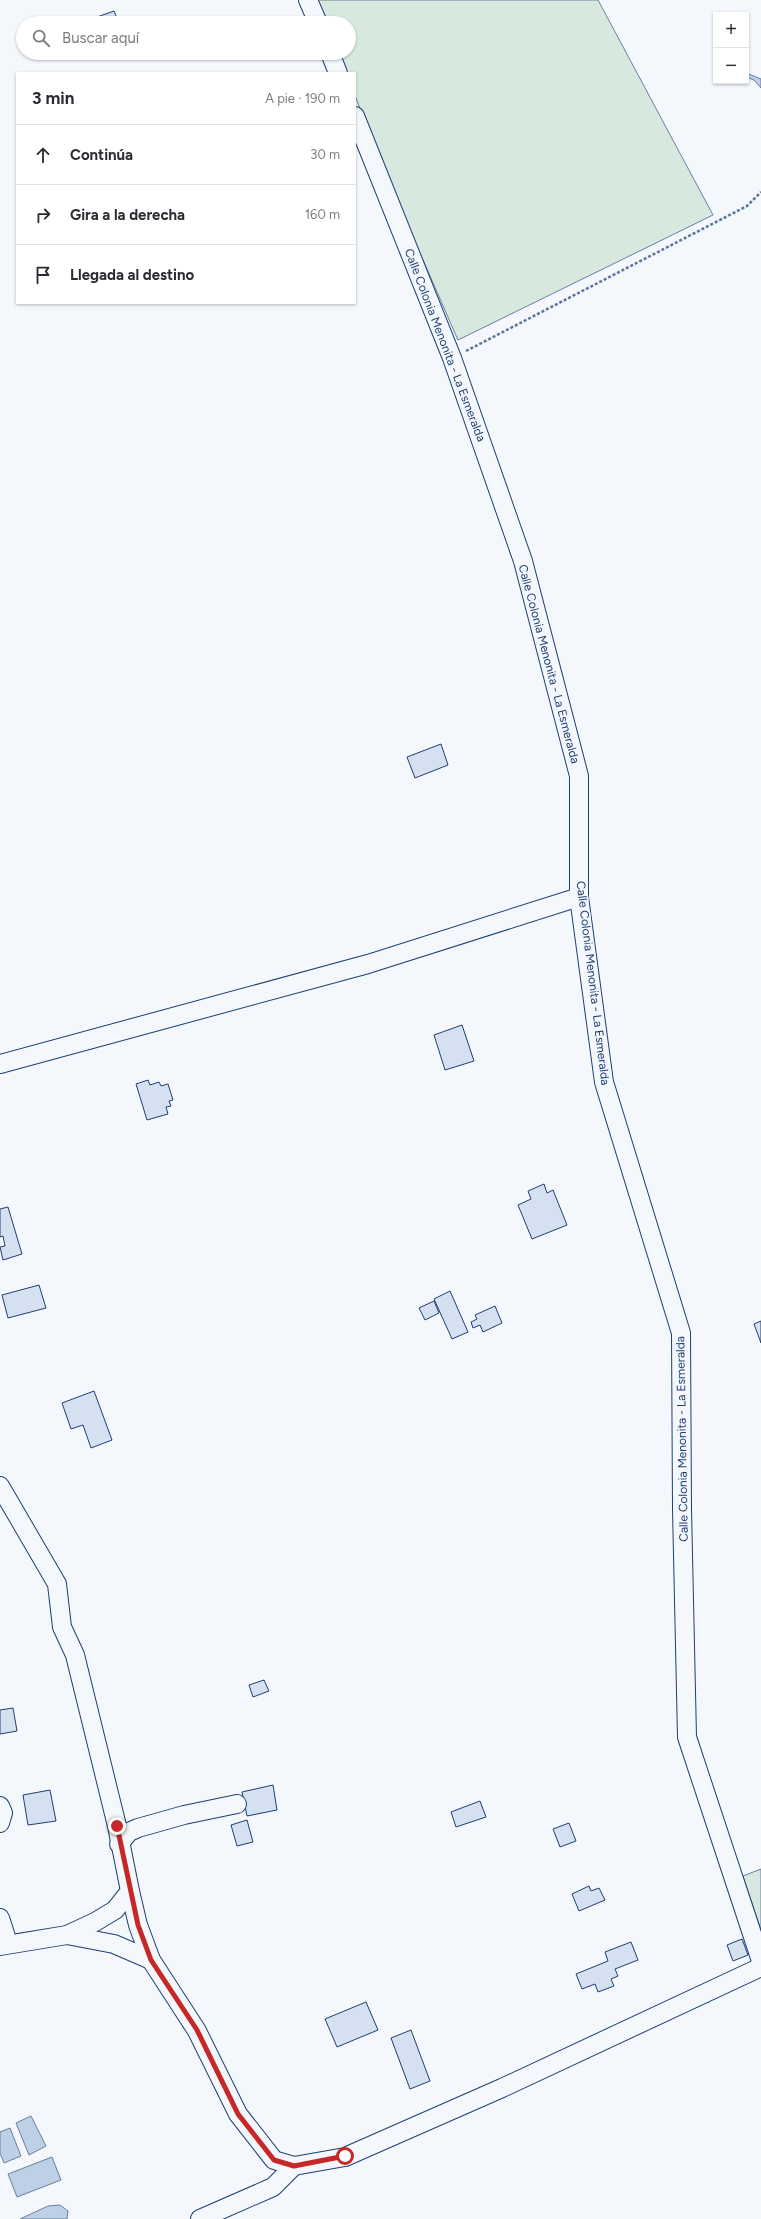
<!DOCTYPE html>
<html lang="es">
<head>
<meta charset="utf-8">
<style>
  body { margin:0; font-family:Figtree,sans-serif; background:#f7f7f7; color:#2b2b33 }
  .controls { position:absolute; right:12px; top:12px; display:grid; overflow:hidden; border-radius:0px; box-shadow:0 1px 3px #0004 }
  .controls button { width:36px; height:36px; display:grid; place-items:center; padding:0; border:0; border-bottom:1px solid #e1e1e2; background:#fff; color:#2b2b33; font:20px sans-serif }
  .stop { position:absolute; width:12px; height:12px; margin:-9px; border:3px solid #c62828; border-radius:50%; background:#fff }
  .stop.end { background:#c62828; border-color:#fff; box-shadow:0 1px 4px #0008 }
  .list { margin:0; padding:0; list-style:none }
  h2 { display:flex; justify-content:space-between; align-items:center; height:52px; margin:0; padding:0 16px; font-size:17px }
  h2 small { font-size:13px; font-weight:400; color:#7c7c81 }
  .list li { display:grid; grid-template-columns:26px 1fr auto; gap:12px; align-items:center; box-sizing:border-box; height:60px; padding:0 16px; border-top:1px solid #e1e1e2 }
  .list b { display:block; font-size:15px; white-space:nowrap }
  .list em { font-size:13px; font-style:normal; color:#7c7c81 }
  .icon { flex:none; width:22px; height:22px; fill:none; stroke:currentColor; stroke-width:2; stroke-linecap:round; stroke-linejoin:round }
  .map { position:relative; flex:none; width:761px; height:2219px; overflow:hidden }
  .search { position:absolute; background:#fff; box-shadow:0 1px 3px #0004; left:16px; top:16px; width:340px; height:44px; display:flex; align-items:center; gap:10px; box-sizing:border-box; padding:0 14px; border-radius:22px; color:#7c7c81; font-size:15px }
  .panel { position:absolute; background:#fff; box-shadow:0 1px 3px #0004; left:16px; top:72px; width:340px; height:232px; border-radius:0px }
  .map>svg:first-child { display:block }
</style>
</head>
<body>
<div class="map">
<svg width="761" height="2219" viewBox="0 0 761 2219">
  <rect width="100%" height="100%" fill="#f4f7fb"/>
  <g fill="#d7e8df" stroke="#687fa3">
    <polygon points="318,0 598,0 713,215 458,340 409,228 355,96 355,73 347,73 339,53 349,53 349,23 327,23"/>
    <polygon points="761,1869 761,1930 743,1876"/>
  </g>
  <g fill="#bed0e5" stroke="#687fa3">
    <polygon points="746,73 761,79 761,88 754,80 746,77"/>
    <polygon points="31,2116 46,2146 29,2155 16,2123"/>
    <polygon points="10,2128 21,2156 4,2163 0,2153 0,2132"/>
    <polygon points="52,2157 61,2180 17,2197 8,2174"/>
    <polygon points="60,2205 68,2211 67,2219 20,2219 48,2206"/>
  </g>
  <g fill="#d5e0f0" stroke="#1d3f73">
    <polygon points="114,11 119,23 100,23 97,17"/>
    <polygon points="441,744 448,765 415,778 407,757"/>
    <polygon points="462,1025 474,1061 445,1070 434,1035"/>
    <polygon points="148,1080 150,1085 159,1082 161,1086 168,1084 173,1100 169,1101 171,1106 166,1107 168,1114 147,1120 136,1084"/>
    <polygon points="544,1184 547,1193 553,1190 567,1225 532,1239 518,1205 531,1199 528,1191"/>
    <polygon points="8,1207 22,1254 3,1260 0,1247 5,1246 3,1236 0,1237 0,1209"/>
    <polygon points="39,1285 46,1308 8,1318 2,1295"/>
    <polygon points="450,1291 468,1332 452,1339 434,1299"/>
    <polygon points="434,1301 439,1313 425,1320 419,1308"/>
    <polygon points="495,1306 502,1323 483,1332 480,1325 473,1328 471,1322 477,1319 475,1315"/>
    <polygon points="761,1321 761,1343 754,1324"/>
    <polygon points="94,1391 112,1440 91,1448 83,1425 71,1429 62,1403"/>
    <polygon points="264,1680 269,1691 253,1697 249,1685"/>
    <polygon points="13,1708 17,1731 0,1734 0,1710"/>
    <polygon points="273,1785 277,1810 247,1816 242,1792"/>
    <polygon points="50,1790 56,1821 28,1825 23,1795"/>
    <polygon points="480,1801 486,1817 456,1827 451,1812"/>
    <polygon points="247,1820 253,1842 237,1846 231,1825"/>
    <polygon points="569,1823 576,1841 560,1847 553,1829"/>
    <polygon points="589,1886 591,1891 599,1888 605,1900 579,1911 572,1894"/>
    <polygon points="742,1939 748,1955 733,1961 727,1945"/>
    <polygon points="631,1942 638,1960 615,1969 618,1976 611,1979 614,1986 598,1992 595,1984 582,1989 576,1974 608,1961 605,1952"/>
    <polygon points="366,2002 378,2030 337,2047 325,2019"/>
    <polygon points="411,2030 430,2081 410,2089 391,2038"/>
  </g>
  <g fill="none" stroke-linecap="round" stroke-linejoin="round">
    <defs>
      <g id="minor">
        <polyline points="308,0 318,23"/>
        <polyline points="330,53 338,73"/>
        <polyline points="355,116 452,358 523,561 579,776 579,897 604,1082 681,1333 682,1509 687,1737 761,1961"/>
        <polyline points="0,1064 368,964 579,897"/>
        <polyline points="0,1486 57,1584 62,1627 75,1655 117,1826 130,1891 138,1925 151,1960 197,2031 238,2114 274,2160 294,2166 345,2157 502,2088 761,1967"/>
        <polyline points="0,1806 3,1813 0,1823"/>
        <polyline points="119,1844 129,1832 138,1828 184,1815 237,1804"/>
        <polyline points="0,1918 8,1943"/>
        <polyline points="67,1935 95,1922 115,1910 130,1891"/>
        <polyline points="0,1946 67,1935 114,1944 151,1960"/>
        <polyline points="200,2219 273,2187 294,2166"/>
      </g>
    </defs>
    <use href="#minor" stroke="#1d3f73" stroke-width="20"/>
    <polyline stroke="#5e769c" stroke-width="2.5" stroke-dasharray="3 2" stroke-linecap="butt" points="466,351 747,206 761,192"/>
    <use href="#minor" stroke="#f4f7fb" stroke-width="18"/>
  </g>
  <g fill="none" stroke-linecap="round" stroke-linejoin="round">
    <polyline stroke="#c62828" stroke-width="5" points="117,1826 138,1925 151,1960 197,2030 238,2114 274,2160 294,2166 345,2156"/>
  </g>
  <g text-anchor="middle" stroke-width="3" stroke-linejoin="round" paint-order="stroke">
    <g font-size="12" fill="#1d3f73" stroke="#f4f7fb">
      <text transform="translate(445 345) rotate(69)" y="4">Calle Colonia Menonita - La Esmeralda</text>
      <text transform="translate(549 664) rotate(75)" y="4">Calle Colonia Menonita - La Esmeralda</text>
      <text transform="translate(593 983) rotate(83)" y="4">Calle Colonia Menonita - La Esmeralda</text>
      <text transform="translate(682 1439) rotate(-91)" y="4">Calle Colonia Menonita - La Esmeralda</text>
    </g>
  </g>
</svg>
<div class="controls">
<button>+</button>
<button>−</button>
</div>
<div class="stop" style="left:345px;top:2156px"></div>
<div class="stop end" style="left:117px;top:1826px"></div>
<div class="search"><svg class="icon" aria-label="search" viewBox="0 0 24 24"><circle cx="10" cy="10" r="6"/><path d="M15 15l6 6"/></svg>Buscar aquí</div>
<section class="panel">
<h2>3 min<small>A pie · 190 m</small></h2>
<ul class="list">
<li><svg class="icon" aria-label="ahead" viewBox="0 0 24 24"><path d="M12 20V5M6 11l6-6 6 6"/></svg><div><b>Continúa</b></div><em>30 m</em></li>
<li><svg class="icon" aria-label="right" viewBox="0 0 24 24"><path d="M7 20v-9h11M14 6l5 5-5 5"/></svg><div><b>Gira a la derecha</b></div><em>160 m</em></li>
<li><svg class="icon" aria-label="arrive" viewBox="0 0 24 24"><path d="M6 21V4h12l-3 4 3 4H6"/></svg><div><b>Llegada al destino</b></div></li>
</ul>
</section>
</div>
</body>
</html>
